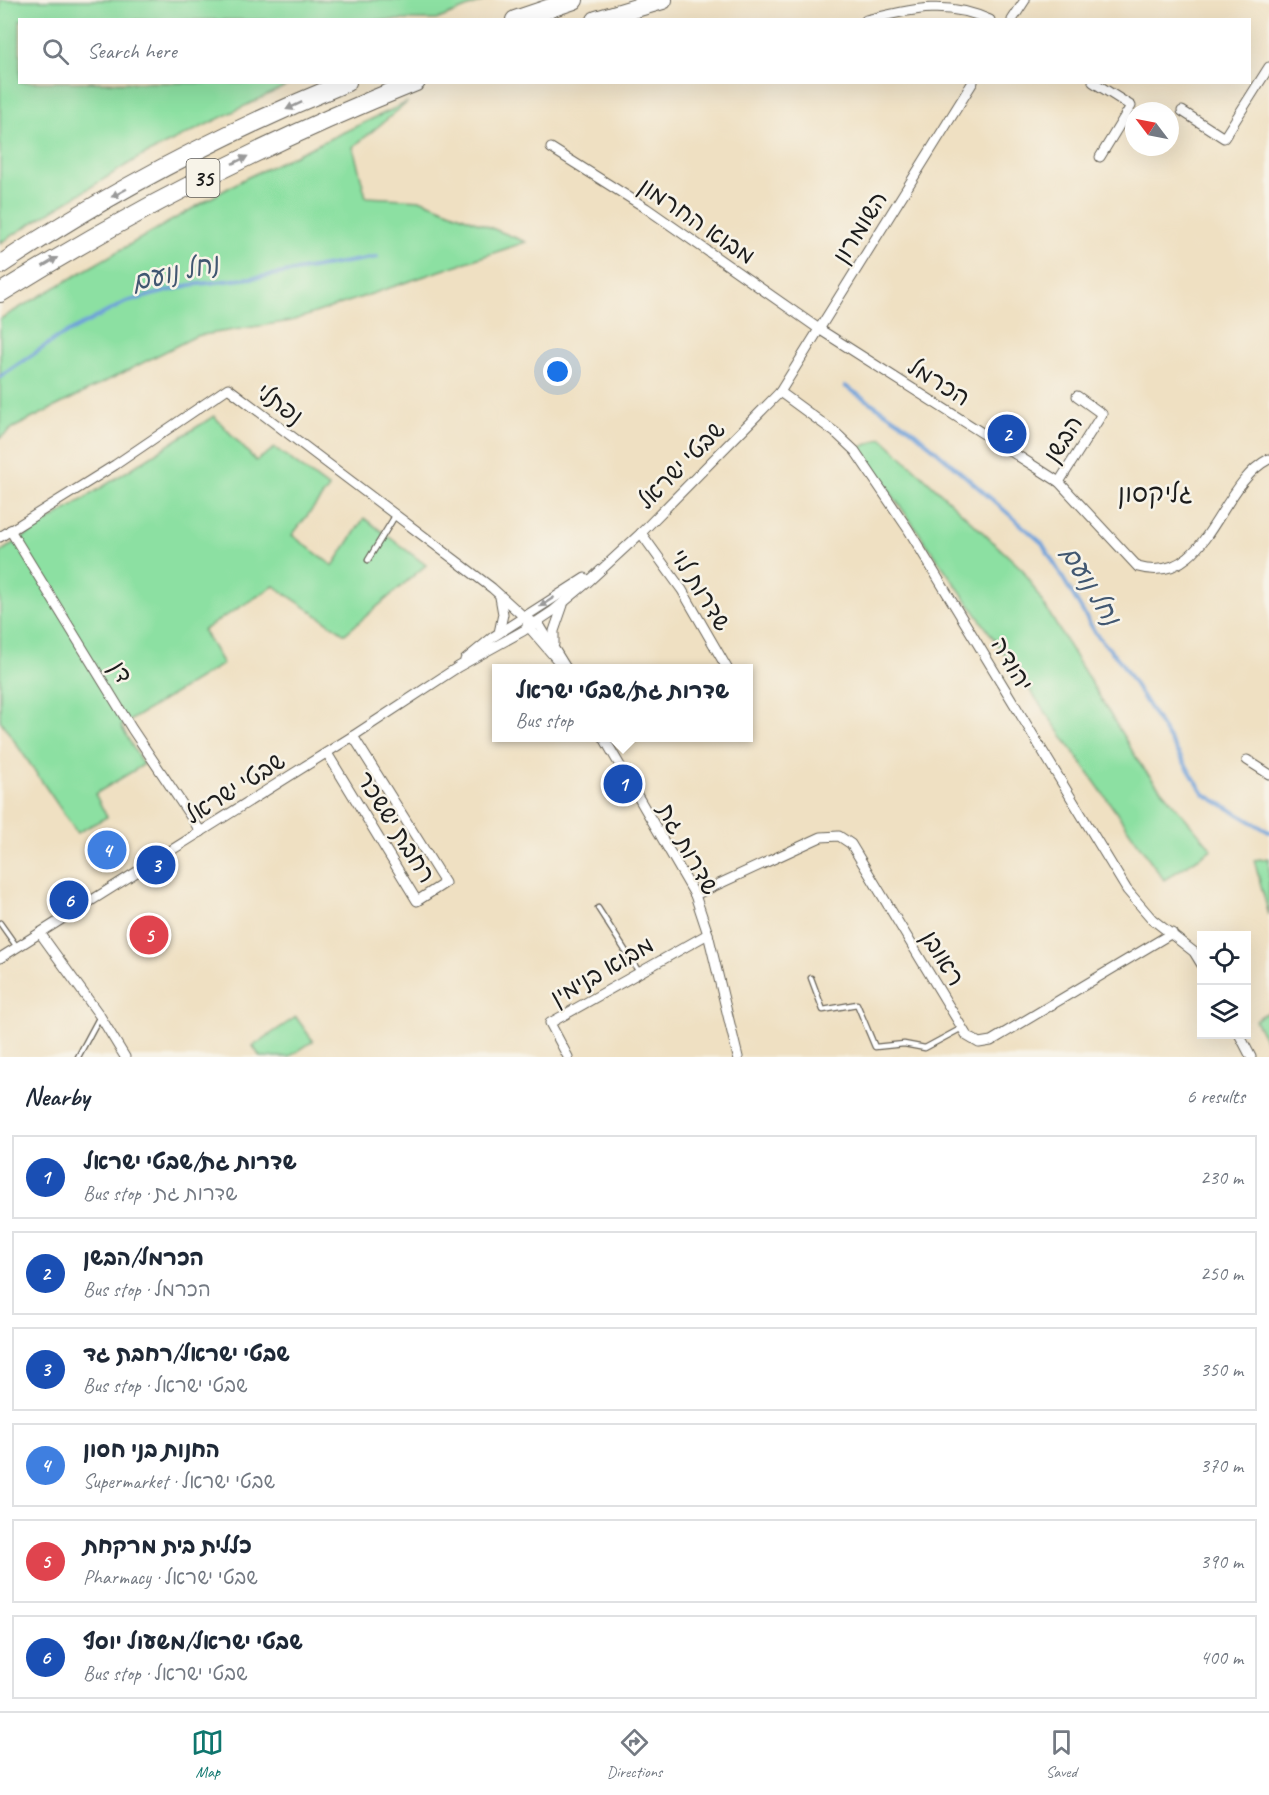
<!DOCTYPE html>
<html lang="en">
<head>
<meta charset="utf-8">
<style>
  body { margin:0; font-family:Caveat,"Playpen Sans Hebrew",sans-serif; background:#f2f2f3; color:#1f2937 }
  .controls { position:absolute; right:18px; bottom:18px; display:grid; overflow:hidden; border-radius:0px; box-shadow:0 6px 24px #0002 }
  .controls button { width:54px; height:54px; display:grid; place-items:center; padding:0; border:0; border-bottom:2px solid #e0e1e3; background:#fff; color:#1f2937; font:30px sans-serif }
  .compass { position:absolute; left:1125px; top:102px; width:54px; height:54px; border-radius:50%; background:#fff; box-shadow:0 6px 24px #0002; rotate:302deg }
  .you { position:absolute; left:558px; top:372px; width:21px; height:21px; margin:-15px; border:4px solid #fff; border-radius:50%; background:#1a73e8; box-shadow:0 0 0 9px #1a73e833 }
  .badge { display:grid; place-items:center; width:39px; height:39px; border-radius:50%; background:#0f766e; color:#fff; font-size:20px; font-weight:700 }
  .pin { position:absolute; translate:-50% -50%; border:3px solid #fff; box-shadow:0 2px 6px #0006 }
  .popup { position:absolute; left:492px; top:664px; width:261px; height:78px; box-sizing:border-box; display:grid; place-content:center; border-radius:0px; background:#fff; filter:drop-shadow(0 2px 4px #0005); font-size:20px; white-space:nowrap; color:#747a83 }
  .popup b { font-size:22px; color:#1f2937 }
  .popup::after { content:''; position:absolute; left:50%; top:100%; margin-left:-12px; border:12px solid transparent; border-top-color:#fff }
  .list { margin:0; padding:0; list-style:none }
  h2 { display:flex; justify-content:space-between; align-items:center; height:78px; margin:0; padding:0 24px; font-size:26px }
  h2 small { font-size:20px; font-weight:400; color:#747a83 }
  .list li { display:grid; grid-template-columns:39px 1fr auto; gap:18px; align-items:center; box-sizing:border-box; height:84px; margin:0 12px 12px; padding:0 12px; border:2px solid #e0e1e3; border-radius:0px }
  .list b { display:block; font-size:22px; white-space:nowrap }
  .list p { margin:0; font-size:20px; white-space:nowrap; color:#747a83 }
  .list em { font-size:20px; font-style:normal; color:#747a83 }
  .icon { flex:none; width:33px; height:33px; fill:none; stroke:currentColor; stroke-width:2; stroke-linecap:round; stroke-linejoin:round }
  .map { position:relative; flex:none; width:1269px; height:1057px; overflow:hidden }
  .search { position:absolute; background:#fff; box-shadow:0 6px 24px #0002; left:18px; right:18px; top:18px; height:66px; display:flex; align-items:center; gap:15px; box-sizing:border-box; padding:0 21px; border-radius:0px; color:#747a83; font-size:22px }
  .sheet { height:654px; background:#fff }
  nav { display:flex; justify-content:space-around; align-items:center; box-sizing:border-box; height:84px; border-top:2px solid #e0e1e3; background:#fff; font-size:16px; color:#747a83 }
  nav a { display:grid; justify-items:center; gap:3px }
  nav .on { color:#0f766e }
  .map>svg:first-child { display:block }
</style>
</head>
<body>
<div class="map">
<svg width="1269" height="1057" viewBox="0 0 1269 1057">
  <rect width="100%" height="100%" fill="#f7f3e8"/>
  <filter id="ink" filterUnits="userSpaceOnUse"><feTurbulence type="fractalNoise" baseFrequency=".0167" numOctaves="2"/><feDisplacementMap in="SourceGraphic" scale="12" xChannelSelector="R" yChannelSelector="G"/><feConvolveMatrix kernelMatrix="1 2 1 2 8 2 1 2 1" color-interpolation-filters="sRGB"/></filter>
  <filter id="wash" filterUnits="userSpaceOnUse"><feTurbulence type="fractalNoise" baseFrequency=".008" numOctaves="4" result="noise"/><feDisplacementMap in="SourceGraphic" scale="24" xChannelSelector="R" yChannelSelector="G"/><feGaussianBlur stdDeviation="1.35" result="paint"/><feColorMatrix in="noise" values="0 0 0 0 0 0 0 0 0 0 0 0 0 0 0 0 0 1.4 0 .05"/><feComposite in="paint" operator="in"/></filter>
  <g filter="url(#wash)">
    <rect width="100%" height="100%" fill="#efe0c2"/>
    <g fill="#8ce0a2" stroke="#547e5f" stroke-width="1.5">
      <polygon points="0,0 486,0 436,20 20,20 20,82 292,83 138,158 0,243"/>
      <polygon points="408,102 353,147 366,197 422,200 526,242 291,321 196,336 13,428 0,438 0,319 244,179"/>
      <polygon points="214,416 256,461 275,448 329,488 292,535 333,566 364,518 426,565 345,634 274,586 203,630 223,664 121,726 143,765 95,794 107,817 77,833 0,720 0,552"/>
      <polygon points="882,438 1023,570 1142,767 1212,849 1164,880 859,448"/>
      <polygon points="1269,858 1269,915 1254,860"/>
      <polygon points="1269,1011 1269,1046 1255,1020"/>
      <polygon points="296,1017 313,1041 289,1057 260,1057 253,1046"/>
    </g>
    <g fill="none" stroke-linecap="round" stroke-linejoin="round">
      <g stroke="#6ea0d9" stroke-width="4">
        <polyline points="0,377 57,338 126,302 190,285 260,277 377,257"/>
        <polyline points="845,386 911,429 1042,543 1096,634 1120,661 1204,794 1269,832"/>
      </g>
    </g>
  </g>
  <g filter="url(#ink)">
    <g fill="none" stroke-linecap="round" stroke-linejoin="round">
      <defs>
        <g id="lane">
          <polyline points="368,560 395,516"/>
          <polyline points="598,908 639,972"/>
          <polyline points="0,923 17,947"/>
          <polyline points="811,978 823,1010 857,1004 875,1047 904,1044 925,1048 962,1028"/>
          <polyline points="78,1057 100,1016"/>
        </g>
        <g id="street">
          <path d="M 866,20 C 912,9 946,0 990,20"/>
          <polyline points="1012,20 1025,0"/>
          <polyline points="1093,82 1131,106 1100,157"/>
          <polyline points="1182,111 1224,138 1269,67"/>
          <path d="M 551,148 L 646,208 L 819,329 L 1059,482 L 1138,567 C 1208,587 1218,485 1269,459"/>
          <polyline points="780,392 836,433 855,451 908,529 1127,890 1152,919 1194,952 1202,965"/>
          <polyline points="1059,482 1102,414 1077,396"/>
          <polyline points="10,530 132,729 201,832"/>
          <polyline points="641,533 682,590 727,668"/>
          <polyline points="0,537 115,465 228,388 492,588 524,617 540,626 566,668"/>
          <polyline points="527,625 559,662"/>
          <polyline points="499,633 503,614 500,597"/>
          <polyline points="554,644 554,631 563,605"/>
          <polyline points="465,660 493,637 585,578"/>
          <polyline points="604,738 695,895 708,934 738,1057"/>
          <polyline points="327,753 417,901 445,883 353,736"/>
          <polyline points="1247,760 1269,774"/>
          <polyline points="695,895 821,837 839,836 851,844 967,1036 979,1043 991,1041 1172,933"/>
          <polyline points="40,933 100,1016 125,1057"/>
          <polyline points="0,958 353,736 458,667 523,631 553,611 588,582 641,533 780,392 973,82"/>
          <polyline points="1239,1034 1251,1057"/>
          <polyline points="568,1057 550,1023 708,934"/>
        </g>
        <g id="highway">
          <polyline points="515,20 574,0"/>
          <polyline points="596,20 663,0"/>
          <path d="M 0,265 C 108,193 227,131 347,82"/>
          <path d="M 0,293 C 132,211 271,140 416,82"/>
        </g>
      </defs>
      <use href="#lane" stroke="#666156" stroke-width="7"/>
      <use href="#street" stroke="#666156" stroke-width="11"/>
      <use href="#highway" stroke="#666156" stroke-width="20"/>
      <use href="#lane" stroke="#fff" stroke-width="4.5"/>
      <use href="#street" stroke="#fff" stroke-width="9"/>
      <use href="#highway" stroke="#fff" stroke-width="18"/>
    </g>
    <defs><path id="oneway-solid" d="M-6-.8H1V-3.2L6.5 0L1 3.2V.8H-6Z" transform="scale(1.5)"/></defs>
    <g fill="#999">
      <use href="#oneway-solid" transform="translate(294 106) rotate(155)"/>
      <use href="#oneway-solid" transform="translate(240 160) rotate(-26)"/>
      <use href="#oneway-solid" transform="translate(119 193) rotate(152)"/>
      <use href="#oneway-solid" transform="translate(50 262) rotate(-31)"/>
      <use href="#oneway-solid" transform="translate(547 602) rotate(147)"/>
    </g>
  </g>
  <g text-anchor="middle" stroke-width="5" stroke-linejoin="round" paint-order="stroke">
    <rect fill="#f7f3e8" stroke="#5e5c59" stroke-width="1.5" x="186.5" y="159" width="33" height="38" rx="4.5"/>
    <g font-size="22" font-weight="bold" fill="#1c1c1c">
      <text x="203" y="186">35</text>
    </g>
    <g font-size="24" fill="#1c1c1c" stroke="#f7f3e8">
      <text transform="translate(697 221) rotate(34)" y="8">מבוא החרמון</text>
      <text transform="translate(860 227) rotate(-58)" y="8">השומרון</text>
      <text transform="translate(939 382) rotate(32)" y="8">הכרמל</text>
      <text transform="translate(280 404) rotate(37)" y="8">נפתלי</text>
      <text transform="translate(1063 439) rotate(-57)" y="8">הבשן</text>
      <text transform="translate(681 465) rotate(-45)" y="8">שבטי ישראל</text>
      <text transform="translate(701 590) rotate(58)" y="8">שדרות לוי</text>
      <text transform="translate(1012 664) rotate(59)" y="8">יהודה</text>
      <text transform="translate(121 672) rotate(59)" y="8">דן</text>
      <text transform="translate(235 788) rotate(-32)" y="8">שבטי ישראל</text>
      <text transform="translate(396 827) rotate(58)" y="8">רחבת יששכר</text>
      <text transform="translate(688 849) rotate(61)" y="8">שדרות גת</text>
      <text transform="translate(943 958) rotate(59)" y="8">ראובן</text>
      <text transform="translate(602 971) rotate(-30)" y="8">מבוא בנימין</text>
    </g>
    <g font-size="26" font-style="italic" fill="#415771" stroke="#f7f3e8">
      <text transform="translate(175 272) rotate(-13)" y="9">נחל נועם</text>
      <text transform="translate(1091 585) rotate(58)" y="9">נחל נועם</text>
    </g>
    <g font-size="26" fill="#1c1c1c" stroke="#f7f3e8">
      <text x="1155" y="502">גליקסון</text>
    </g>
  </g>
</svg>
<div class="controls">
<button><svg class="icon" aria-label="locate" viewBox="0 0 24 24"><circle cx="12" cy="12" r="6"/><path d="M12 2v4M12 18v4M2 12h4M18 12h4"/></svg></button>
<button><svg class="icon" aria-label="layers" viewBox="0 0 24 24"><path d="M12 4l9 5-9 5-9-5zM3 14l9 5 9-5"/></svg></button>
</div>
<svg class="compass" viewBox="-18 -18 36 36"><path d="M0-13l5 13h-10z" fill="#e53935"/><path d="M0 13l5-13h-10z" fill="#747a83"/></svg>
<div class="you"></div>
<div class="pin badge" style="left:623px;top:784px;background:#1a4fb4">1</div>
<div class="popup"><b>שדרות גת/שבטי ישראל</b>Bus stop</div>
<div class="pin badge" style="left:1007px;top:434px;background:#1a4fb4">2</div>
<div class="pin badge" style="left:156px;top:865px;background:#1a4fb4">3</div>
<div class="pin badge" style="left:107px;top:850px;background:#3f7fe0">4</div>
<div class="pin badge" style="left:149px;top:935px;background:#e0444e">5</div>
<div class="pin badge" style="left:69px;top:900px;background:#1a4fb4">6</div>
<div class="search"><svg class="icon" aria-label="search" viewBox="0 0 24 24"><circle cx="10" cy="10" r="6"/><path d="M15 15l6 6"/></svg>Search here</div>
</div>
<section class="sheet">
<h2>Nearby<small>6 results</small></h2>
<ul class="list">
<li><span class="badge" style="background:#1a4fb4">1</span><div><b>שדרות גת/שבטי ישראל</b><p>Bus stop · שדרות גת</p></div><em>230 m</em></li>
<li><span class="badge" style="background:#1a4fb4">2</span><div><b>הכרמל/הבשן</b><p>Bus stop · הכרמל</p></div><em>250 m</em></li>
<li><span class="badge" style="background:#1a4fb4">3</span><div><b>שבטי ישראל/רחבת גד</b><p>Bus stop · שבטי ישראל</p></div><em>350 m</em></li>
<li><span class="badge" style="background:#3f7fe0">4</span><div><b>החנות בני חסון</b><p>Supermarket · שבטי ישראל</p></div><em>370 m</em></li>
<li><span class="badge" style="background:#e0444e">5</span><div><b>כללית בית מרקחת</b><p>Pharmacy · שבטי ישראל</p></div><em>390 m</em></li>
<li><span class="badge" style="background:#1a4fb4">6</span><div><b>שבטי ישראל/משעול יוסף</b><p>Bus stop · שבטי ישראל</p></div><em>400 m</em></li>
</ul>
</section>
<nav>
<a class="on"><svg class="icon" aria-label="map" viewBox="0 0 24 24"><path d="M3 6l6-2 6 2 6-2v14l-6 2-6-2-6 2zM9 4v14M15 6v14"/></svg>Map</a>
<a><svg class="icon" aria-label="directions" viewBox="0 0 24 24"><path d="M12 3l9 9-9 9-9-9zM9 14v-3h6M13 9l2 2-2 2"/></svg>Directions</a>
<a><svg class="icon" aria-label="saved" viewBox="0 0 24 24"><path d="M7 4h10v16l-5-4-5 4z"/></svg>Saved</a>
</nav>
</body>
</html>
